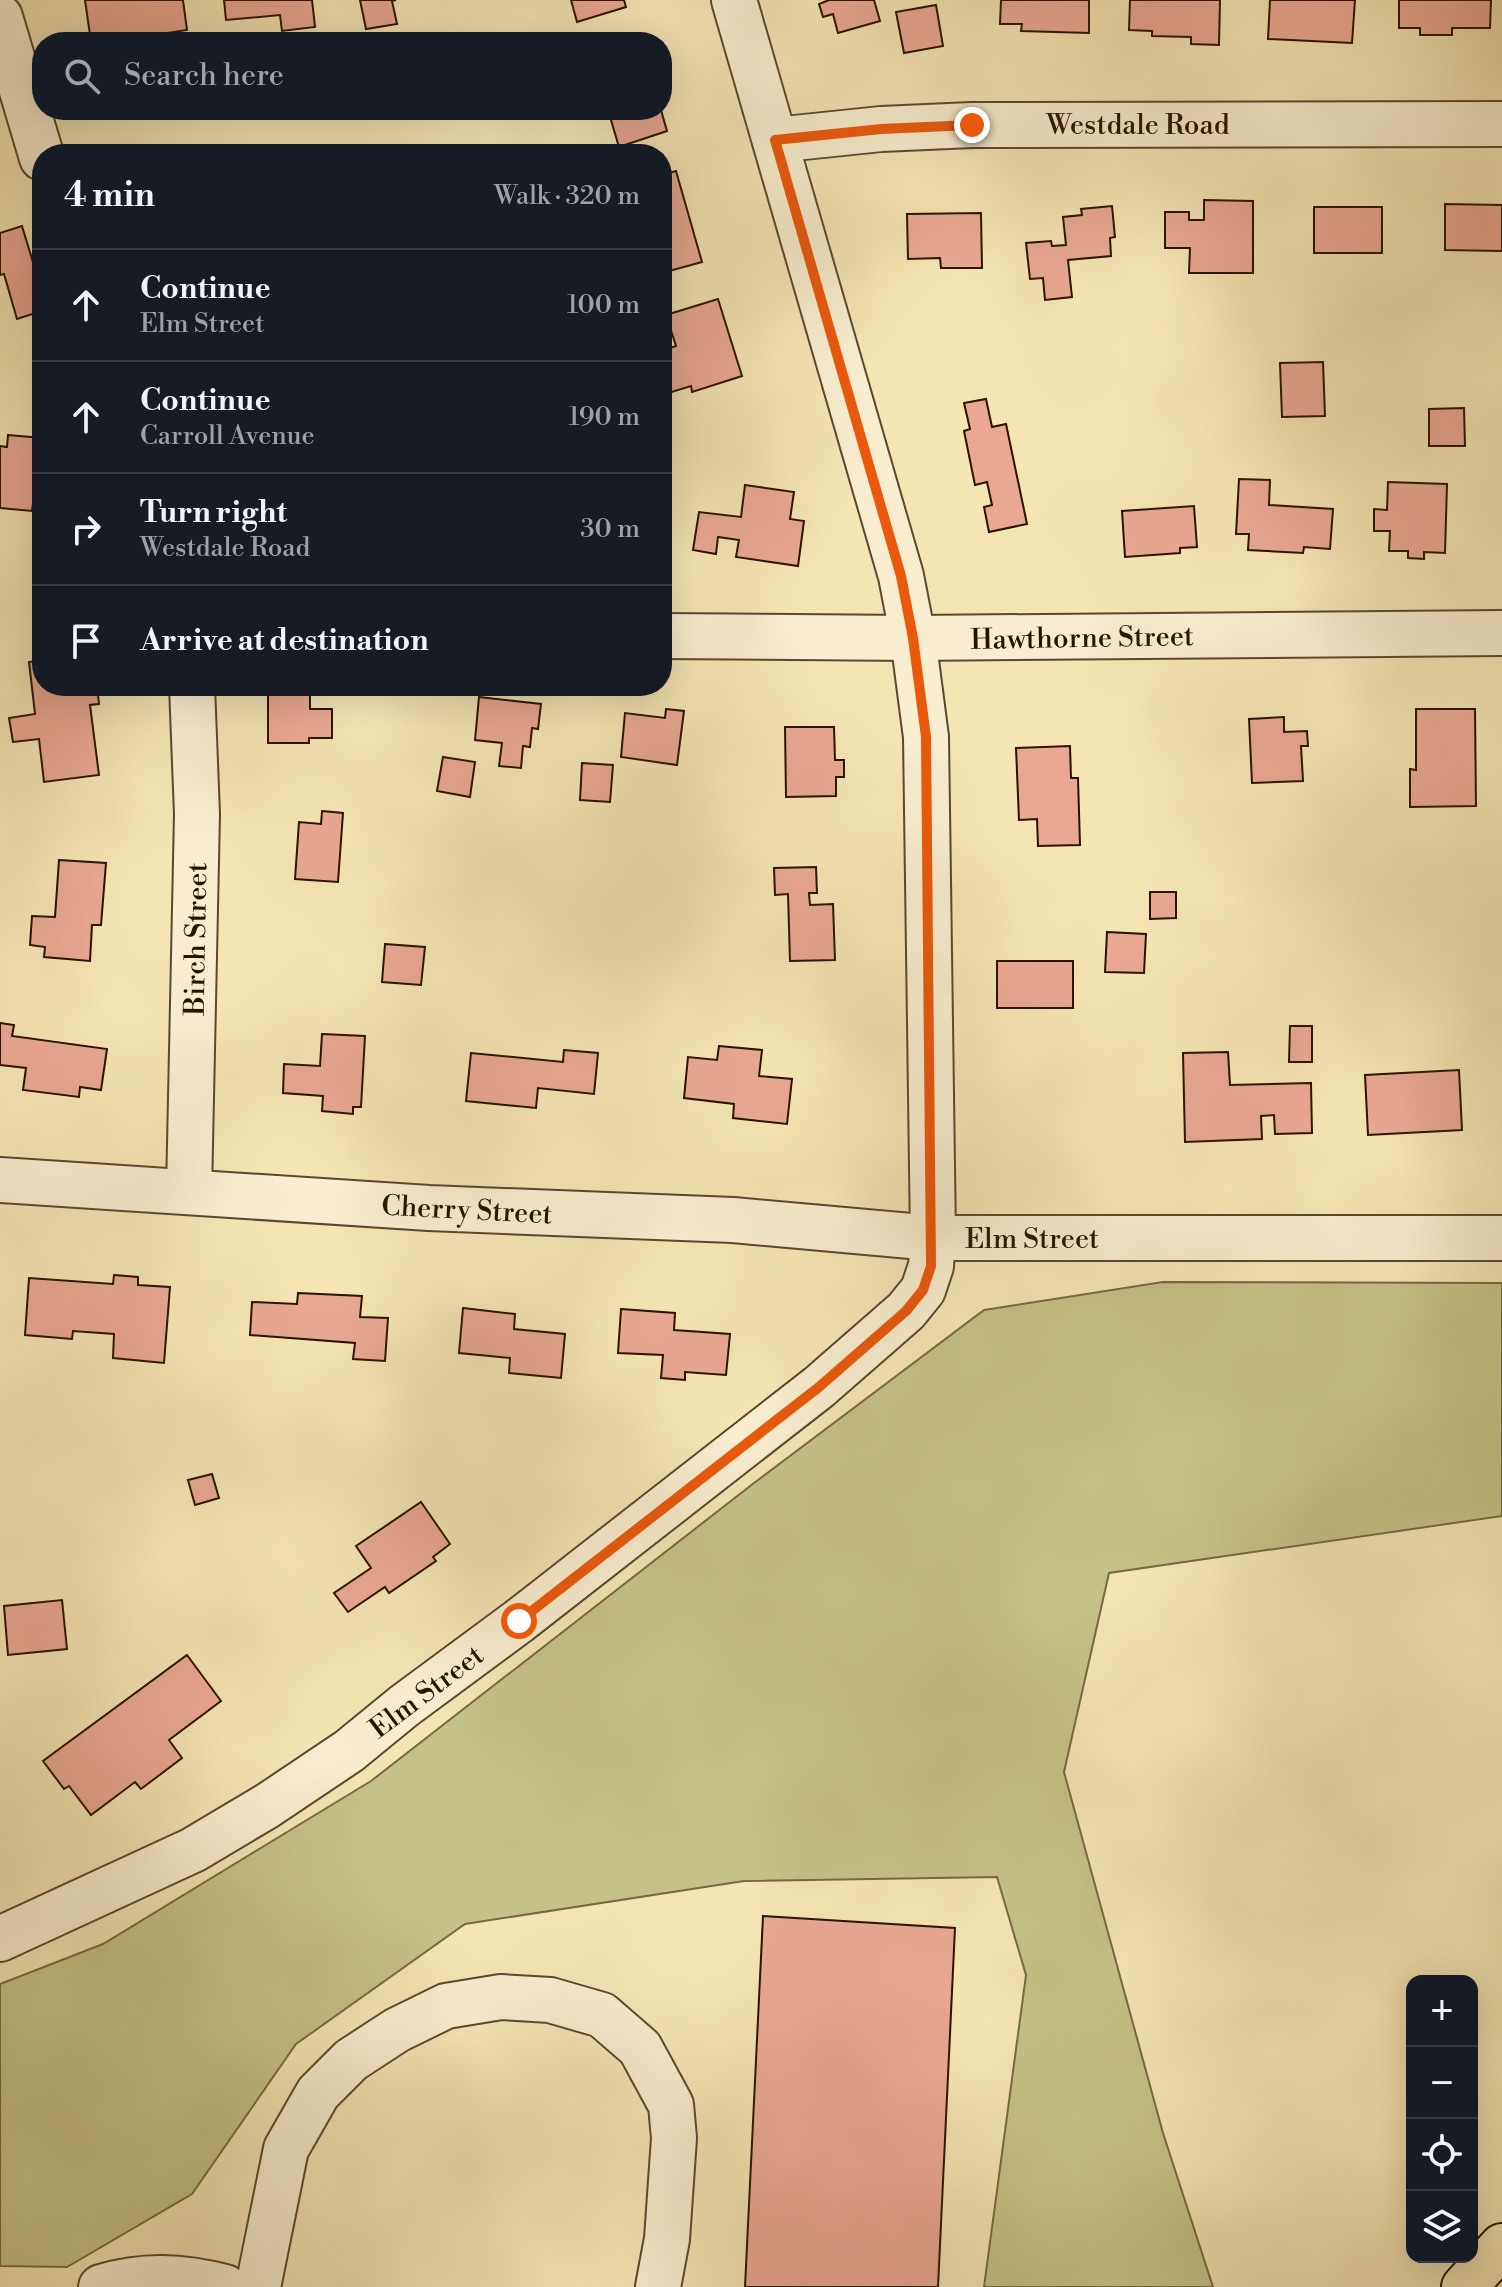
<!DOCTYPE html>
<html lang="en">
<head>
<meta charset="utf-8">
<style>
  body { margin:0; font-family:"Libre Bodoni",serif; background:#20242c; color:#f1f3f6 }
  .controls { position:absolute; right:24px; bottom:24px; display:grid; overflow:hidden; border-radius:16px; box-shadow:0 8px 32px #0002 }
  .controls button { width:72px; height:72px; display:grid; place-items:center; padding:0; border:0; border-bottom:2px solid #363941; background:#171b24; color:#f1f3f6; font:40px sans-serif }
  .stop { position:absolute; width:24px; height:24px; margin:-18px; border:6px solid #ea580c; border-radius:50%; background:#fff }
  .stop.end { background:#ea580c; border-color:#fff; box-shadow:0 2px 8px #0008 }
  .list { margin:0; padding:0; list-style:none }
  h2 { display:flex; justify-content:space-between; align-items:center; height:104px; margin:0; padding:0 32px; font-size:34px }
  h2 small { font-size:26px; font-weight:400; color:#9ea1a6 }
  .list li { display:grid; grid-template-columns:52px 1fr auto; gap:24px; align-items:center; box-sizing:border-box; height:112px; padding:0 32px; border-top:2px solid #363941 }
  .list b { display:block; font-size:30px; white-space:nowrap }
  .list p { margin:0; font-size:26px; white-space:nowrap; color:#9ea1a6 }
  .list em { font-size:26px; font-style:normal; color:#9ea1a6 }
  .icon { flex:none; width:44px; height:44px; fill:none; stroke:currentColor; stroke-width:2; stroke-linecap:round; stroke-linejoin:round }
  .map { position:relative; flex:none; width:1502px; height:2287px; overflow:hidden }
  .search { position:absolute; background:#171b24; box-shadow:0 8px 32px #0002; left:32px; top:32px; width:640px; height:88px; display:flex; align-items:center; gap:20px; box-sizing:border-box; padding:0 28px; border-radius:32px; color:#9ea1a6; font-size:30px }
  .panel { position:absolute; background:#171b24; box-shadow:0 8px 32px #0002; left:32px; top:144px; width:640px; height:552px; border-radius:32px }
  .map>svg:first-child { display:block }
</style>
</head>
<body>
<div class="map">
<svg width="1502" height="2287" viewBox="0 0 1502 2287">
  <rect width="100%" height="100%" fill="#f5e5b5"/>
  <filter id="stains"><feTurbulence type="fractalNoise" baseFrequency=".0025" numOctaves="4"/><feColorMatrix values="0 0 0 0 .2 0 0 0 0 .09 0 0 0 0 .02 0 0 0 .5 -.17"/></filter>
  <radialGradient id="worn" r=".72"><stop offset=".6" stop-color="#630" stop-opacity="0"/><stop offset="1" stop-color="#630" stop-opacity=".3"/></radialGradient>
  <polygon fill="#c4c288" stroke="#766a44" stroke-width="2" points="1163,1282 1502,1283 1502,1516 1109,1573 1064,1772 1163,2133 1213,2287 984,2287 1026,1975 997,1877 744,1881 465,1924 296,2044 192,2194 67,2267 0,2266 0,1984 103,1944 371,1781 754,1483 984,1310"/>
  <g fill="#eaa893" stroke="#281200" stroke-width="2">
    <polygon points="85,0 183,0 187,30 108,42 91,42"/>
    <polygon points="224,0 312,0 315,27 282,31 280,15 226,20"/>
    <polygon points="360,0 396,0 392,1 397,24 366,29"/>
    <polygon points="571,0 624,0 626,7 577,22"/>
    <polygon points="874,0 880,21 838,33 833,14 823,17 819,4 829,0"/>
    <polygon points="1001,0 1089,0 1089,33 1021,31 1022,24 1000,24"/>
    <polygon points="1130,0 1220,0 1219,45 1191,44 1191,37 1152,36 1152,31 1129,30"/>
    <polygon points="1270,0 1355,0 1352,43 1268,39"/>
    <polygon points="1399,0 1491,0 1490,28 1452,28 1452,35 1420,35 1420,28 1399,28"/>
    <polygon points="936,5 943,46 904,53 896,12"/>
    <polygon points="608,110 661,110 667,131 619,147"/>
    <polygon points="676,171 702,262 662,273 662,175"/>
    <polygon points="1204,200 1253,201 1253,273 1189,273 1190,248 1165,248 1165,212 1189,212 1189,220 1204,220"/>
    <polygon points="1445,204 1502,205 1502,251 1445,250"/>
    <polygon points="1112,206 1115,237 1110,238 1111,256 1068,260 1072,297 1045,300 1043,278 1030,279 1026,243 1051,241 1052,246 1066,245 1063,217 1082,215 1081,209"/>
    <rect x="1314" y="207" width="68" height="46"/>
    <polygon points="981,213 982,268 941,268 940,258 908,259 907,214"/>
    <polygon points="22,226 42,292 42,311 17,319 4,274 0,275 0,233"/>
    <polygon points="718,299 742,376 692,392 691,386 662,395 662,351 676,346 666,315"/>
    <polygon points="1323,362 1325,416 1282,417 1280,363"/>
    <polygon points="986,399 992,427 1006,424 1027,524 989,532 984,507 992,505 987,482 975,485 964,431 970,429 964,403"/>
    <polygon points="1464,408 1465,446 1429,446 1429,409"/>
    <polygon points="8,435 42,438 42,489 35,488 32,511 0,508 0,446 7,447"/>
    <polygon points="1239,479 1270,480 1269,505 1333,509 1330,549 1304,547 1303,553 1248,550 1249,534 1236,534"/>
    <polygon points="1388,482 1447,484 1445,553 1424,552 1424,559 1408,558 1408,551 1389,551 1390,531 1374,531 1374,509 1387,510"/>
    <polygon points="745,485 794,492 790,519 804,521 798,566 736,557 739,540 718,537 716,554 693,550 699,512 741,517"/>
    <polygon points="1194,506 1197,547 1180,548 1180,553 1125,557 1122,511"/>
    <polygon points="42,660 42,686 97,686 99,704 90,705 99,775 44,782 39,739 13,742 9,718 35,714 29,662"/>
    <polygon points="268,686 310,686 310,709 332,709 332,738 309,738 309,743 268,743"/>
    <polygon points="479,697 541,704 538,729 532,728 530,747 523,746 521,768 499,766 502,743 475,740"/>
    <polygon points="666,709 684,711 677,765 621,757 625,713 665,718"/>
    <polygon points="1416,709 1475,709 1476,806 1410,807 1410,769 1416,770"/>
    <polygon points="1284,717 1284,732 1307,731 1308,746 1301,746 1303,781 1252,783 1249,719"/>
    <polygon points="785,727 834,727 835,760 844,760 844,777 836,777 836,796 786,797"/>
    <polygon points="1070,746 1071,778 1078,778 1080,845 1038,846 1037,819 1019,820 1016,748"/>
    <polygon points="443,757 475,762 470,797 437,791"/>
    <polygon points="582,763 613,765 610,802 580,800"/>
    <polygon points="322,811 343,813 338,882 295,879 299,822 321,824"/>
    <polygon points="59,860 106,863 101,925 92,925 90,961 44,957 45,947 30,945 32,916 55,917"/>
    <polygon points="816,867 817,893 809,893 810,905 833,904 835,960 790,961 788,894 775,895 774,868"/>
    <polygon points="1150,892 1176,892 1176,918 1150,919"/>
    <polygon points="1107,932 1146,934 1144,973 1105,972"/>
    <polygon points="385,944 425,947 421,985 382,982"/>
    <rect x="997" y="961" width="76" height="47"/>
    <polygon points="0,1023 14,1025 12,1036 107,1049 101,1090 80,1087 79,1097 23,1090 26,1068 0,1065"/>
    <polygon points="1290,1026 1312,1026 1312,1062 1289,1062"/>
    <polygon points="322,1034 365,1036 361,1107 353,1107 353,1114 322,1111 323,1096 283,1093 284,1064 320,1066"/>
    <polygon points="719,1046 762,1050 759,1076 792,1079 787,1124 733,1118 734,1104 684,1098 688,1057 717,1060"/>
    <polygon points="564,1050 598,1053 594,1094 538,1088 536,1108 466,1101 471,1053 563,1062"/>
    <polygon points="1228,1052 1230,1085 1311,1083 1312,1133 1275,1134 1274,1115 1261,1116 1262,1139 1185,1142 1183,1053"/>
    <polygon points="1459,1070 1462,1130 1368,1135 1365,1075"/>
    <polygon points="114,1275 138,1277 138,1285 170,1287 164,1363 113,1358 114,1334 73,1331 72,1339 25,1335 29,1278 113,1284"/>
    <polygon points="298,1293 362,1296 360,1317 388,1318 385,1361 353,1359 355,1343 250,1335 252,1302 297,1304"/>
    <polygon points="463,1308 515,1314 514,1329 565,1334 561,1378 509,1373 510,1358 459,1353"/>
    <polygon points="621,1309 675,1313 674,1330 730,1334 726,1375 685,1372 685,1380 661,1378 663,1355 618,1353"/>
    <polygon points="212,1474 219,1498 195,1505 188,1480"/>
    <polygon points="421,1502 450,1544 433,1557 436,1561 389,1593 385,1587 348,1612 334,1593 371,1568 356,1546"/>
    <polygon points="62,1600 67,1649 8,1655 4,1606"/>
    <polygon points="187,1655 221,1701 169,1740 182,1758 141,1789 135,1782 91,1815 69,1786 64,1789 43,1761"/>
    <polygon points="763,1916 955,1928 938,2287 745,2287"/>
  </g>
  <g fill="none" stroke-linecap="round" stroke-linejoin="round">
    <defs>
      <g id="minor">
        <polyline points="0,17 42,158"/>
        <polyline points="775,140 881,129 972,125 1502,124"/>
        <polyline points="662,636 913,638 1502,633"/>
        <polyline points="0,1180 429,1208 733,1220 933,1238 1502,1238"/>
        <polyline points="189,1192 197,814 192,686"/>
        <polyline points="0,1939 193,1850 267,1806 349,1751 404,1706 519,1621 819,1387 906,1311 923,1290 931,1266 933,1238 926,737 913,638 901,576 734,0"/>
        <path d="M 101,2287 C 144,2274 182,2276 225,2287"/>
        <polyline points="258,2287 286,2149 318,2093 351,2060 397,2030 446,2006 501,1997 550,2000 602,2015 640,2048 671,2105 674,2138 667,2239 658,2287"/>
      </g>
      <polyline id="motorway" points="1464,2287 1502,2246"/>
    </defs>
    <use href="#minor" stroke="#5b472d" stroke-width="48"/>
    <use href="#motorway" stroke="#281200" stroke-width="48"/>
    <use href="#minor" stroke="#f8eecf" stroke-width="44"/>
    <use href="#motorway" stroke="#f5e5b5" stroke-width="44"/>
  </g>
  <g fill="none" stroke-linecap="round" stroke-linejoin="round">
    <polyline stroke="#ea580c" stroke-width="10" points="519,1621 819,1387 906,1311 923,1290 931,1266 926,737 913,638 901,576 775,140 881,129 972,125"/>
  </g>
  <g text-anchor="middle" stroke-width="7" stroke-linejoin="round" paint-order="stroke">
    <g font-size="28" fill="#281200" stroke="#f8eecf">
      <text x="1138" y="134">Westdale Road</text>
      <text transform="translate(1082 637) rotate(-1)" y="10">Hawthorne Street</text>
      <text transform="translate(195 939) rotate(-89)" y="10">Birch Street</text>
      <text transform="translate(467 1209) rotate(3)" y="10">Cherry Street</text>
      <text x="1032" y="1248">Elm Street</text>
      <text transform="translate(426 1691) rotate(-37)" y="10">Elm Street</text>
    </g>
  </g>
  <rect width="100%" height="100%" filter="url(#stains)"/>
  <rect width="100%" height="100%" fill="url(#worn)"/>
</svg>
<div class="controls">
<button>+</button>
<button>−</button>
<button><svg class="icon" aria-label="locate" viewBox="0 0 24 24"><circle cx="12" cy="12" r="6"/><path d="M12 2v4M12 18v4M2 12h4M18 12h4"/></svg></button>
<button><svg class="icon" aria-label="layers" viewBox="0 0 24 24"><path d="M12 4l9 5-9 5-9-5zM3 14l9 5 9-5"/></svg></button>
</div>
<div class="stop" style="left:519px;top:1621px"></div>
<div class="stop end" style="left:972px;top:125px"></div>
<div class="search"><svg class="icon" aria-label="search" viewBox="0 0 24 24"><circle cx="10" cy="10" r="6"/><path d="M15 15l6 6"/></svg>Search here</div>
<section class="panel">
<h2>4 min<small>Walk · 320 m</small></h2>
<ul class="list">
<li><svg class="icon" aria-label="ahead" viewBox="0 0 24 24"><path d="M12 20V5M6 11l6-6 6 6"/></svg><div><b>Continue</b><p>Elm Street</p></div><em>100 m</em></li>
<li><svg class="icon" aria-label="ahead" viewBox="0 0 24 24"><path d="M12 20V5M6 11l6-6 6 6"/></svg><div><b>Continue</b><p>Carroll Avenue</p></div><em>190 m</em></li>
<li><svg class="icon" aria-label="right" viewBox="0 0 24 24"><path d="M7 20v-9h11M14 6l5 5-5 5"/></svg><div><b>Turn right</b><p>Westdale Road</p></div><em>30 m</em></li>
<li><svg class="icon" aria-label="arrive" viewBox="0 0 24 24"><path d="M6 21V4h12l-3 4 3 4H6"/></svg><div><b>Arrive at destination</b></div></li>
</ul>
</section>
</div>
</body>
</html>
